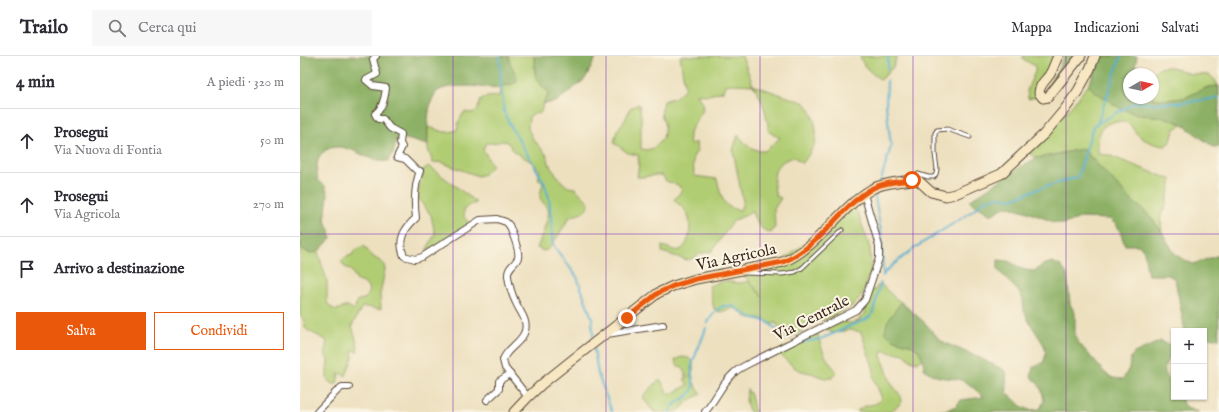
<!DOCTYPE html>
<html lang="it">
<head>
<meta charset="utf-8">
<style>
  body { margin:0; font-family:"IM FELL English",serif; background:#f7f7f7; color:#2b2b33 }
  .controls { position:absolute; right:12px; bottom:12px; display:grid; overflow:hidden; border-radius:0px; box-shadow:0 1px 3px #0004 }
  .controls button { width:36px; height:36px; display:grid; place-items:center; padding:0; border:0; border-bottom:1px solid #e1e1e2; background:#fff; color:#2b2b33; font:20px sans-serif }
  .compass { position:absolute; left:823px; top:12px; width:36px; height:36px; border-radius:50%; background:#fff; box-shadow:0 1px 3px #0004; rotate:81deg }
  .stop { position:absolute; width:12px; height:12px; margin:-9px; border:3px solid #ea580c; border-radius:50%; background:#fff }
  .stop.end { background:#ea580c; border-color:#fff; box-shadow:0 1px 4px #0008 }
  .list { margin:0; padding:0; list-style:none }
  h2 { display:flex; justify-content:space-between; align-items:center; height:52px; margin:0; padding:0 16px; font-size:17px }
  h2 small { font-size:13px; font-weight:400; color:#7c7c81 }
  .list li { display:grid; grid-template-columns:26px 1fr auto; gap:12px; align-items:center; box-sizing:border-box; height:64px; padding:0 16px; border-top:1px solid #e1e1e2 }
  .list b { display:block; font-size:15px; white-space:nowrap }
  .list p { margin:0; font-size:13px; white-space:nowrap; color:#7c7c81 }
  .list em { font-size:13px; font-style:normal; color:#7c7c81 }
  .actions { display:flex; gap:8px; padding:12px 16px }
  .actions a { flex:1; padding:9px 0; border:1px solid #ea580c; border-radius:0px; text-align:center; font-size:14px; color:#ea580c }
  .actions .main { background:#ea580c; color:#fff }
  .icon { flex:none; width:22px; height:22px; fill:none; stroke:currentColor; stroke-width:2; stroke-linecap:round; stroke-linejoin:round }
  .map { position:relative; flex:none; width:919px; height:356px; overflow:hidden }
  header { display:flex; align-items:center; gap:24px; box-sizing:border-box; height:56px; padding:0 20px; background:#fff; border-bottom:1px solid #e1e1e2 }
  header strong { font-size:19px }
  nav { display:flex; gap:22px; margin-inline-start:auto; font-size:14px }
  .search { width:280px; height:36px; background:#f7f7f7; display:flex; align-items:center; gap:10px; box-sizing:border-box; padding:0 14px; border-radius:0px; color:#7c7c81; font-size:15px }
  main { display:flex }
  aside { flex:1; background:#fff }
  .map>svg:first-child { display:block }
</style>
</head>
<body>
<header>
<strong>Trailo</strong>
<div class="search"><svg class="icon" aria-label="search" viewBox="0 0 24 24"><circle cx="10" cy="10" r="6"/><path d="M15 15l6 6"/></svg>Cerca qui</div>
<nav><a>Mappa</a><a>Indicazioni</a><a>Salvati</a></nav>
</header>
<main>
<aside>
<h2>4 min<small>A piedi · 320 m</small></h2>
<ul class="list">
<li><svg class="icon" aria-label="ahead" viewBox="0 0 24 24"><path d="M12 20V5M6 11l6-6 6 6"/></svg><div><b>Prosegui</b><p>Via Nuova di Fontia</p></div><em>50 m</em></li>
<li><svg class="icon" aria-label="ahead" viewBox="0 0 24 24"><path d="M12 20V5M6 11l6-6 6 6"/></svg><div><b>Prosegui</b><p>Via Agricola</p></div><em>270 m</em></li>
<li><svg class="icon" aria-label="arrive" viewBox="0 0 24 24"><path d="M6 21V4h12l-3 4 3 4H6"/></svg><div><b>Arrivo a destinazione</b></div></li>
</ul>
<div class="actions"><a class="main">Salva</a><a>Condividi</a></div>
</aside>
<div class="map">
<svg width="919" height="356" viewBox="0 0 919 356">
  <rect width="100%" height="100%" fill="#fcf5e5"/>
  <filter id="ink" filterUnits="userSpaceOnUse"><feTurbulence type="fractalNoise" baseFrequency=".025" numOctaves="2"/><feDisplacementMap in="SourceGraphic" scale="8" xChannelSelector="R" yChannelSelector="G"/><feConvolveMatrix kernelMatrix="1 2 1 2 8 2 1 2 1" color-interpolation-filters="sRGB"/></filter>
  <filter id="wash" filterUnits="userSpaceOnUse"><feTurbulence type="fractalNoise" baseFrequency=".012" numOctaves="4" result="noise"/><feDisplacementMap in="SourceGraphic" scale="16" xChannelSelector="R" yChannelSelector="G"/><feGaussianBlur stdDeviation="0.9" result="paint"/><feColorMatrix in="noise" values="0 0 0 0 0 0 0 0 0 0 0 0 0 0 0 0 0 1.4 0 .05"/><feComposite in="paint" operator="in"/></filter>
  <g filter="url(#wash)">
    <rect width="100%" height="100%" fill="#ede0bf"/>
    <g fill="#b1cd73" stroke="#767c48" fill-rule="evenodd">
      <path d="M 208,0 L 234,0 C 234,9 233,21 240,28 C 242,31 246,34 249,37 L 243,48 L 241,56 L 239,58 L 234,57 L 229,61 L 228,73 L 233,83 L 246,98 L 251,112 L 263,127 L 268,131 L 275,132 L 289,146 C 286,159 280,157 270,161 L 254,186 L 247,194 L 243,195 L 237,192 C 242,180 246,168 249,156 C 241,139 237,149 243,127 L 238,123 L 240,114 L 230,105 L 213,95 L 210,89 L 205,85 L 192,87 L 186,87 L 183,93 L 192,110 L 184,118 L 178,120 L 140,106 L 133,107 L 128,93 L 128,71 C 141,74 143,79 157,74 L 158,67 L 164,56 L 171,57 L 177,55 L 181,43 C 187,40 193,41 199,40 L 200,32 L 205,29 L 211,29 L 217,20 L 210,9 Z"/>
      <path d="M 380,0 L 442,0 L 453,29 L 505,47 C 514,56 519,77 514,89 C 511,96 506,102 502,108 L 494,101 C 473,106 471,121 476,140 L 481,142 L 474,153 L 475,171 L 471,177 C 459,174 455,164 451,154 L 447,159 L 435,164 L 431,168 L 412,195 L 399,198 L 394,202 L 387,204 L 362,196 L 362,190 C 368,191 374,196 380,194 C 391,189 392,166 387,157 C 384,151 378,148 374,144 L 382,134 L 378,129 L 366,125 L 362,119 C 353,118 346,122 337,121 L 339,108 L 338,99 L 328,97 L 314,87 L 317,74 L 325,64 L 330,52 L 339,48 L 341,61 L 341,93 L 347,94 L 353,92 L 363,83 L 365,70 L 361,58 L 364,45 L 376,41 L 385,32 ZM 434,28 L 453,29 C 464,46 466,56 469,76 L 480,82 L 465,95 L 459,95 L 448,90 L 438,79 L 433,94 L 443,146 L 440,154 C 422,153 421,138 417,123 L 394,120 L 393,101 L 397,95 L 396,86 L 390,89 L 389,77 L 403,54 L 402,46 L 396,38 L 409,39 L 423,35 L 425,29 Z"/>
      <path d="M 560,0 L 597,0 L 593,11 L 581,24 C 572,17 563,12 560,0 Z"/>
      <polygon points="723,0 753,0 750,10 738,29 736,40 733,42 728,43 727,34 735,16 735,10 723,3"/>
      <polygon points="865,11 872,11 891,18 910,19 915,24 918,30 908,31 884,42 865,44 853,42 853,18 851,18 859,12"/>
      <path d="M 788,29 L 794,35 L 832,57 L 841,59 L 864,61 L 883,68 L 875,73 L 870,86 L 865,90 C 855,89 844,85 837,78 C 834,75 832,70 829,68 C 826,66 821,66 817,66 C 797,67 798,82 798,98 L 808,99 L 872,124 L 865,152 L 861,158 L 861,165 L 862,176 L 849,159 L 830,143 L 783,93 L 737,102 L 728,97 L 770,52 Z"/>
      <polygon points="129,110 171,142 176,147 168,150 164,154 164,161 170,168 127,195 127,193 135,178 131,159 119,144 117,138 124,113"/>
      <path d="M 554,151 L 558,157 L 570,192 L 571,214 L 563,238 L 554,249 L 522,265 L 516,261 L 510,262 L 508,272 L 487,283 L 476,267 L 472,268 L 459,262 L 448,262 L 445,260 L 441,255 L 434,252 L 420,256 L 414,253 L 409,230 C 414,228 420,225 425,225 C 435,226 438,229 448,225 L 463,241 L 445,220 L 447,215 L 474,211 Z"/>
      <path d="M 0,175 L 1,192 L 9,197 L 18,196 L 27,225 L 27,246 L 30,251 L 36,254 L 48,250 L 54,254 L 58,244 L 64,243 L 69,238 L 68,231 L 63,227 L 57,225 L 51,214 L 45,211 L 41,205 L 46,201 L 52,199 L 55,194 L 64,190 L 72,200 L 83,207 L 85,213 L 80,239 L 81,253 C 74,254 69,250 62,251 L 52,270 L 58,290 L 57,297 L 54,294 L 52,295 L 53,301 L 46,320 L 39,317 L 37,328 C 22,329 28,313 28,303 C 20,297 29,291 26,284 L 7,274 C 3,270 6,264 0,260 Z"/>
      <path d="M 580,227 L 595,242 L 601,246 L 623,303 L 617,306 L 610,304 C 603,295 602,298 592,297 C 588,296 585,295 582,294 L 581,300 L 586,312 L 590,325 L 593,330 L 601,340 L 602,346 C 598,351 594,352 589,356 L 558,356 L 558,354 L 565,350 L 575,348 L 581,344 L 581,340 L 573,321 L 574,314 L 561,276 L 550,274 L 532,277 L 526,273 L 543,265 C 549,269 555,266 560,264 L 560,261 L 566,257 L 562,252 L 567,244 L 571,234 L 576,234 L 577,230 L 579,230 Z"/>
      <path d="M 518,278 C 519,286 524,299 529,306 C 532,310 534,312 537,316 L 532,322 C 524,323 519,320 511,317 C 507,316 503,316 499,314 C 493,312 481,300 478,295 Z"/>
      <polygon points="382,301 389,302 393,306 393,315 390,320 401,338 388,345 378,356 354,356 343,342 344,339 360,323 369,339 388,329 384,323 387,322 382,310 378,311 375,304"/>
      <polygon points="447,333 451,339 454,353 456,356 450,356 446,347"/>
    </g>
    <g fill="#8cb065" stroke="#646d42">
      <path d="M 0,0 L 208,0 C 210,10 217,17 217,26 C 211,29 205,28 200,32 C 186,31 149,27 138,35 C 126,45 128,74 127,89 L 103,82 L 97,82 L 93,97 L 88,105 C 85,105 81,106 78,105 C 61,101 40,81 22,97 C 16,103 16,115 18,124 L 25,130 L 28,138 L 25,165 L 30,174 L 31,182 L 18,196 L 9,197 L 1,192 L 0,175 Z"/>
      <polygon points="234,0 297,0 285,23 256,46 243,48 249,37 236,23"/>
      <polygon points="764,0 777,0 748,32 748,29 759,12"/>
      <polygon points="798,0 837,0 834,18 829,18 829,42 853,42 865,44 884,42 908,31 919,30 919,91 916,92 912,90 882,68 864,61 841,59 827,55 818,51 794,35 788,29 793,19"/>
      <polygon points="783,93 830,143 849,159 862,176 873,195 879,201 893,208 919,199 919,284 916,282 904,281 904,275 885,275 875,223 868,219 848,219 844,196 839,189 825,189 818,171 810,163 780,162 764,168 754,166 725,155 706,150 691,159 669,145 717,113 737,102"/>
      <path d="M 698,204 L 708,205 L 725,214 L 734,215 L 743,209 L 752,206 L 761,210 L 767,218 L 770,248 L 775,257 L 775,277 L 778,286 L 805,317 L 813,322 L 823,323 L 829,312 L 831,301 L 834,297 L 861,285 L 865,287 L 874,292 L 874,297 C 861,309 862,317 874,329 L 874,341 L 882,341 L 882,346 L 885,350 L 899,356 L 635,356 C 647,353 653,355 661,344 L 684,341 C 677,336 669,326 661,324 C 644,320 640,325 624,313 L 623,304 L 619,295 L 611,289 L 592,283 L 585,276 L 587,266 L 601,246 L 625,267 L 639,283 L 647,288 L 678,301 L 706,315 L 707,336 L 721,350 L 730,354 L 740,353 L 744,345 C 742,333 740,328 731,321 L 733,311 L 743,307 L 746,298 L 744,289 L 728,264 L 724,255 L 723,245 L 719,236 L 698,214 Z"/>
    </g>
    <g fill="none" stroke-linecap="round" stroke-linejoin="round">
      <g stroke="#52afd0" stroke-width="2">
        <polyline points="200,0 201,29 204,56 210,69 244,126 249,142 252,172 252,185 255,192 277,221 292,262 293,280"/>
        <polyline points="588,13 588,0"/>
        <polyline points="797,68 821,0"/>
        <polyline points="580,127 591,90 586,49 587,25"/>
        <polyline points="577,135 575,142 582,181 583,219"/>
        <polyline points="583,220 585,216 594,208 616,191 662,162 678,151 685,144 698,141 712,143 738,133 778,121 793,70 834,47 878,47 919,42"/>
        <polyline points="407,268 413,258 418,253 423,250 433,250 447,260 468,266 478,275 491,283"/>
        <path d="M 499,286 C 520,286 532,278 550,270 C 558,267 566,265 572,259 L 581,227"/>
        <polyline points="294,293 298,318 312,356"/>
        <path d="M 369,356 C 374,344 387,344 392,335 C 396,327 390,318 392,310 C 395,297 402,285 406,272"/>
      </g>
    </g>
  </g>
  <g filter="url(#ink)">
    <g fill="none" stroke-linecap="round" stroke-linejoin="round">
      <defs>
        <g id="lane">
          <polyline points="614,123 615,121 618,118 628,121 634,121 636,118 637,113 635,98 635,77 637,74 647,73 670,81"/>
          <polyline points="443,217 482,218 495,216 502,212 542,174"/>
        </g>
        <g id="street">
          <path d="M 76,0 L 73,3 L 77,18 L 66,24 L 73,30 L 86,32 C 85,41 82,53 75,58 L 78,63 L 83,63 L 90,72 L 101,78 L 100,87 L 102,91 L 97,101 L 105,103 L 116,114 L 120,115 C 114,130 114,146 116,162 C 104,173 97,184 104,200 L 115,203 L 122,201 L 180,164 L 197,163 L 206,166 L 209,169 C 212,176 220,195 218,202 C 215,209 207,211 208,220 C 209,228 212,239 216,247 C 220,256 228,264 225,275 C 221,288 206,292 203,304 L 205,312 L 228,341"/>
          <polyline points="307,278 363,269"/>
          <polyline points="187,344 199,333 199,325 210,318"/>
          <polyline points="17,356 38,334 42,331 49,331"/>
          <path d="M 405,356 C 415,345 421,329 432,319 C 436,314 442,311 448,308 L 556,254 L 565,244 L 579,202 L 579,190 L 564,138"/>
        </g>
        <g id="secondary">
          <path d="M 758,0 C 755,6 753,13 750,18 C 746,24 739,29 739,37 L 743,42 L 748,41 L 781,0"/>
          <path d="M 214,356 L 228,341 L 242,328 L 272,304 L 358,237 L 373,230 L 396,223 L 483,206 C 519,191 539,152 572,133 C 582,127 603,125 614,124 L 619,125 L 631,136 L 646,140 L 655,138 L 701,118 L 744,78 L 765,53 L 778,35 L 790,13 L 795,0"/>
        </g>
      </defs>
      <use href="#lane" stroke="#564536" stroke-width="5"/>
      <use href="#street" stroke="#564536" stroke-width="8"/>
      <use href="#secondary" stroke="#564536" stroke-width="11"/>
      <use href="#lane" stroke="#fff" stroke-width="3"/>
      <use href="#street" stroke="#fff" stroke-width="6"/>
      <use href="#secondary" stroke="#f8e7c3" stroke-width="9"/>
    </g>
  </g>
  <g fill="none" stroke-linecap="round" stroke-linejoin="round" filter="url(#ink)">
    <path stroke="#ea580c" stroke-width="5" d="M 327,262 L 358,237 L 373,230 L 396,223 L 483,206 C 520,191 539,151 573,132 C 582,127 601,125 612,124"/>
  </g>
  <path fill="none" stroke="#7b2cbf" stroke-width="1" stroke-opacity="0.55" d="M 153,0 L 153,356M 306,0 L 306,356M 460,0 L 460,356M 613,0 L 613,356M 766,0 L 766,356M 0,178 L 919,178"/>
  <g text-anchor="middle" stroke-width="4" stroke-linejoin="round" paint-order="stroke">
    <g font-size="16" fill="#3b2a1e" stroke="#fcf5e5">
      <text transform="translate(436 200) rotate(-12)" y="6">Via Agricola</text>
      <text transform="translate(511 261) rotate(-27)" y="6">Via Centrale</text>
    </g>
  </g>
</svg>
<div class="controls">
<button>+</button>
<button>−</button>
</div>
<svg class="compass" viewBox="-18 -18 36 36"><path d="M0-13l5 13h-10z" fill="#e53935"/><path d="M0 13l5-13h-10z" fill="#7c7c81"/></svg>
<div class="stop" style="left:612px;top:124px"></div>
<div class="stop end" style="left:327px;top:262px"></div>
</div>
</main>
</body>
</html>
